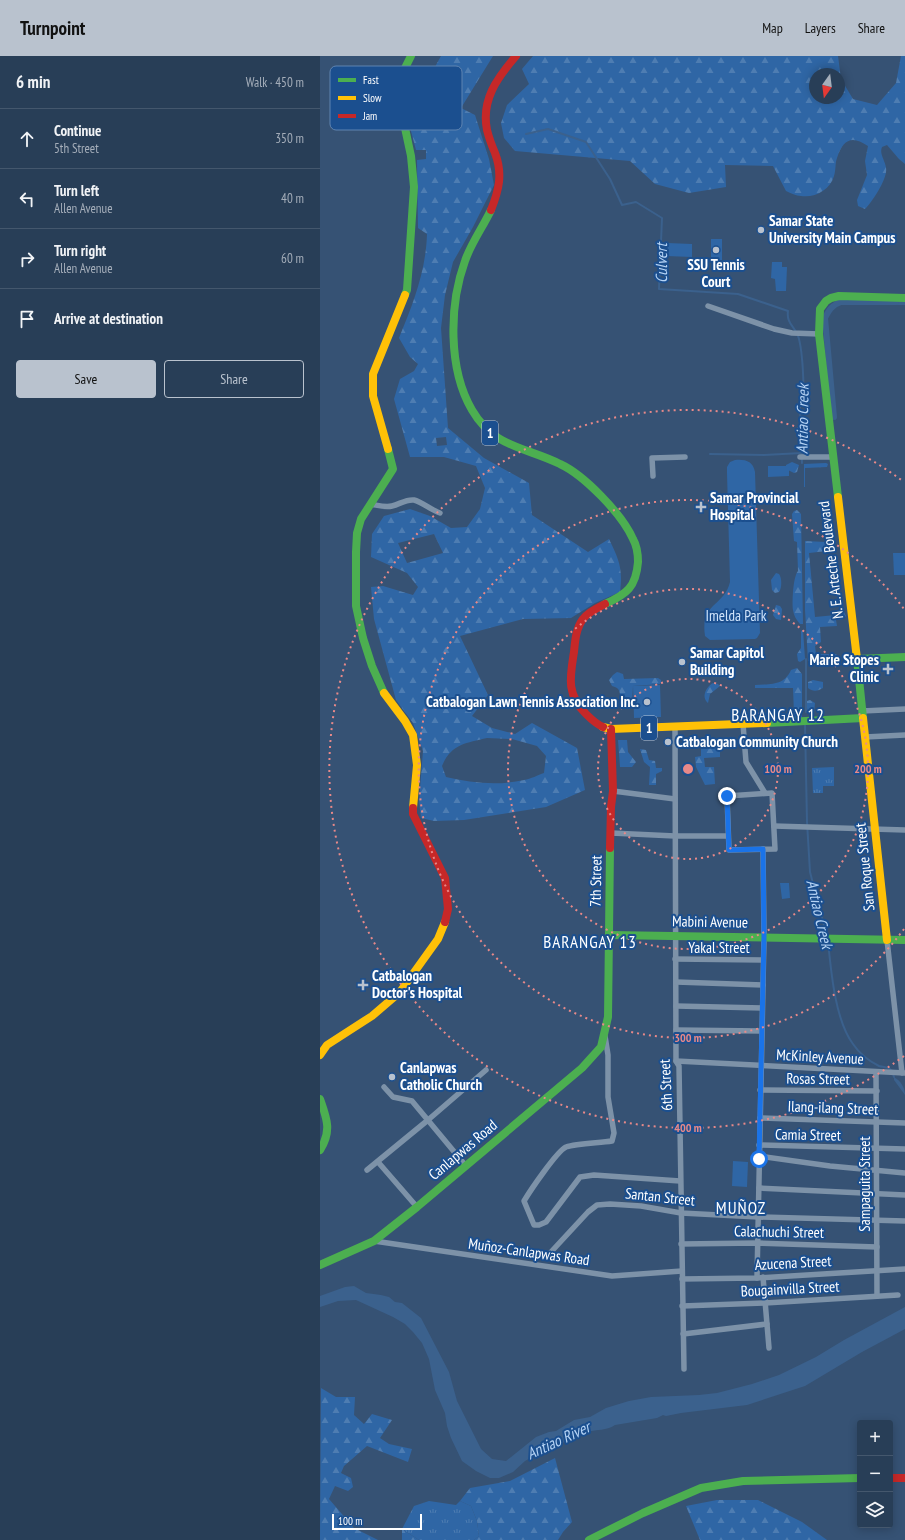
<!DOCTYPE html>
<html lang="en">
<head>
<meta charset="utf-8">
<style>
  body { margin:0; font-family:"PT Sans Narrow",sans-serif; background:#344961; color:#f1f3f6 }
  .controls { position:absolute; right:12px; bottom:12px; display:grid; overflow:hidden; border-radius:4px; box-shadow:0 2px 10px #0003 }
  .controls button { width:36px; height:36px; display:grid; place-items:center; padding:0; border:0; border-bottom:1px solid #44576d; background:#283e57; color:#f1f3f6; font:20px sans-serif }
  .compass { position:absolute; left:489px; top:12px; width:36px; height:36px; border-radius:50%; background:#283e57; box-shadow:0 2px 10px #0003; rotate:194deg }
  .scale { position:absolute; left:12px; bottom:10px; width:90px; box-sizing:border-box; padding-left:4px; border:2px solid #fff; border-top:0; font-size:11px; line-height:14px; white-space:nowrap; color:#fff; -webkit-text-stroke:3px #1b4f8f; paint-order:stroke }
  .stop { position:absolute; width:12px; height:12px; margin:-9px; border:3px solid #1a73e8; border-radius:50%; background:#fff }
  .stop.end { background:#1a73e8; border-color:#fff; box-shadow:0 1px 4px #0008 }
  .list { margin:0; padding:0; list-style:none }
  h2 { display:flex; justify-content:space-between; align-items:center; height:52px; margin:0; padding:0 16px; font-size:17px }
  h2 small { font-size:13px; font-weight:400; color:#a5aeba }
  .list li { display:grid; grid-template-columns:26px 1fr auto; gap:12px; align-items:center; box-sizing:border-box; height:60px; padding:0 16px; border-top:1px solid #44576d }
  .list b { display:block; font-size:15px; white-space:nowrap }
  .list p { margin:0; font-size:13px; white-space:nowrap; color:#a5aeba }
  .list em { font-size:13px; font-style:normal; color:#a5aeba }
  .actions { display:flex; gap:8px; padding:12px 16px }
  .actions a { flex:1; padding:9px 0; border:1px solid #b9c2ce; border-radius:4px; text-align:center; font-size:14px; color:#b9c2ce }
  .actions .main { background:#b9c2ce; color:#111 }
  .icon { flex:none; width:22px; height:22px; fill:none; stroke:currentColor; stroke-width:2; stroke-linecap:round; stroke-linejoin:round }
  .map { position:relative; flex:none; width:585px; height:1484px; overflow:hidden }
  header { display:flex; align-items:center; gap:24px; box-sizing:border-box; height:56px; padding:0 20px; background:#b9c2ce; color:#111 }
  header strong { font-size:19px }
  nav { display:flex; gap:22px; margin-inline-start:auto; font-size:14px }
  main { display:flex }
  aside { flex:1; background:#283e57 }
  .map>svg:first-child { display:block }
</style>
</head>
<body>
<header>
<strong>Turnpoint</strong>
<nav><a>Map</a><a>Layers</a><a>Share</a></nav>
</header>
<main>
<aside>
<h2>6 min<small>Walk · 450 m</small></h2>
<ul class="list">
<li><svg class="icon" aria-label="ahead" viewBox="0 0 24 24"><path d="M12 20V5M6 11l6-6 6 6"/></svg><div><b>Continue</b><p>5th Street</p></div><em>350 m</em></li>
<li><svg class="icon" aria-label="left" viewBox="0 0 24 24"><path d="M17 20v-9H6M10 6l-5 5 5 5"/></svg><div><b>Turn left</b><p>Allen Avenue</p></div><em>40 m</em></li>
<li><svg class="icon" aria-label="right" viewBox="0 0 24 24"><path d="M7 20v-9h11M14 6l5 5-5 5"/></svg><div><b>Turn right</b><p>Allen Avenue</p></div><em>60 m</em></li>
<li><svg class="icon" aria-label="arrive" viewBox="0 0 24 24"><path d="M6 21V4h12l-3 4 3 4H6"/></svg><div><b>Arrive at destination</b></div></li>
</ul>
<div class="actions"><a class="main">Save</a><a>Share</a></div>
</aside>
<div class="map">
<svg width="585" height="1484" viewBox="0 0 585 1484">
  <defs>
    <pattern id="grass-tufts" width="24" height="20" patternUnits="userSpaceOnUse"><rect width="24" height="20" fill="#2f66a5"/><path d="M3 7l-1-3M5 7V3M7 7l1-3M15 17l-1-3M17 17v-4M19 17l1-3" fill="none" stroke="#4e7db2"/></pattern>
    <pattern id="forest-firs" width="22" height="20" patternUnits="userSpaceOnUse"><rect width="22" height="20" fill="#2f66a5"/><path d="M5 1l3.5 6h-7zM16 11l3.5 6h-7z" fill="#4e7db2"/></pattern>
  </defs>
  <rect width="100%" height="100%" fill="#365274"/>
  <g fill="url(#grass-tufts)">
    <polygon points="514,711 514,730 503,730 503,737 493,737 492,712"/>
    <polygon points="109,1445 136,1449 140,1445 151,1450 157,1465 159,1480 154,1484 99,1484 82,1473 94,1450"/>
  </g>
  <g fill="url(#forest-firs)" fill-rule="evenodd">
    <path d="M 121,0 L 173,0 L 141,52 L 155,59 L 169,103 L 174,129 L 153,171 L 133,206 L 125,239 L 121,272 L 128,372 L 164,402 L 209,427 L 212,459 L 268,496 L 289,483 C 299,504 303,512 300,536 L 275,547 L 251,562 L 203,563 L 140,580 L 168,639 L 152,660 L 172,672 L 195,678 L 212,667 L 257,692 L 265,734 L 226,751 L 144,764 L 114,765 L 101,762 L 99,745 L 103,695 L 93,667 L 76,644 L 54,563 L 51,531 L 63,530 L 93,539 L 98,531 L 87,517 L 51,501 L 52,478 L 64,460 L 90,453 L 110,460 L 131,472 L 147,471 L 160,453 L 165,432 L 156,410 L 124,401 L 90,401 L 74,343 L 80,323 L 94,315 L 98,308 L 90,301 L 79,282 C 93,248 106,215 107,178 L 98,172 L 97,104 L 106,103 L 106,94 L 96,94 L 87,60 L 95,55 L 94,49 ZM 126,381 L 127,389 L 117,390 L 116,382 ZM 114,478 L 123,497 L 87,507 L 78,487 ZM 167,682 L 192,683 L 217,690 L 226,700 L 224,717 C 218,719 211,723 204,724 C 178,730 151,727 126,721 L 122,710 C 131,688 146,687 167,682 Z"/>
    <path d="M 213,0 L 518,0 L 521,23 L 533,43 L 557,49 L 576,27 L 581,0 L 585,0 L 585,108 L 579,103 L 567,89 L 562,91 C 559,98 565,104 566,112 C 568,122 552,146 545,153 L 538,150 L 537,144 L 547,119 L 545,105 L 548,90 C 532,79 523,83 517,102 C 515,107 516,114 514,120 C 510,134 495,142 481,140 C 476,140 471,137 466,135 L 453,110 L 405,109 L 406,131 L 369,137 L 335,128 L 310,105 L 195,95 L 184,82 L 181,67 L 187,49 L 209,28 L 202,13 ZM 495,18 L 519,18 L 519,42 L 495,42 Z"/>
    <polygon points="472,406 479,409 477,416 474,417 466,413 466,409"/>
    <polygon points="506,407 508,408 507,411 485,412 485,431 484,431 484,408"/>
    <path d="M 477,454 L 481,458 L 483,568 L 480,568 C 476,563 474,560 473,554 C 472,546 473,521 478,515 L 477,486 L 474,485 L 472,458 L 474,455 Z"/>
    <polygon points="485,485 506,486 507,495 489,497 495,561 516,559 518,556 524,556 526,560 523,563 516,564 517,570 500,571 501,586 495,590 496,598 516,598 518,600 516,603 488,605 485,554"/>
    <path d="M 456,517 L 459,518 C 462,522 462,532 459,536 L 455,537 L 452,534 L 451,524 Z"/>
    <polygon points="456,549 460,550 462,553 461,564 456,563 453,559"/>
    <polygon points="483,574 485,603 480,606 478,605 477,598 481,592 481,575"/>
    <path d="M 477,612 L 482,618 L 482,662 L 472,662 L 471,660 L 474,657 L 473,632 L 435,632 L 435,629 C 450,628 464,630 471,614 Z"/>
    <path d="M 297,616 L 303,618 L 304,623 L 338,622 L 341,624 L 341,626 L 340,628 L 313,630 L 312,647 L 306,648 L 300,645 C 300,637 301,632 292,630 L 289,624 L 293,619 Z"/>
    <path d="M 493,624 L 503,626 L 503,632 C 498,635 493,636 488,632 L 488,626 Z"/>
    <path d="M 393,627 L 398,628 L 400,630 L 390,638 L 388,647 C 381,641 386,631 393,627 Z"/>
    <path d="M 490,644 L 495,647 L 494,657 L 491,659 C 486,655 487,650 487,645 Z"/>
    <polygon points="298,684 307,684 308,696 316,706 312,711 300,711"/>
    <polygon points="400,691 400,701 384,702 385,711 394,711 395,728 385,729 376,711 375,701 381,700 381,692"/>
    <polygon points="320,693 326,694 329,704 335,705 336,712 342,712 342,715 336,718 336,729 329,729 330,711 324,706"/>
    <polygon points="1,1332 16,1341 35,1341 34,1359 44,1368 52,1358 72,1364 60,1382 69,1388 92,1393 88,1406 47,1390 24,1410 21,1417 31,1422 33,1431 28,1435 15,1430 9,1443 34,1472 58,1484 0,1484"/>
    <polygon points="235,1402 252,1466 243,1476 238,1484 154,1484 159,1480 157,1465 151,1450 140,1445 150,1432 190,1425"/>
    <polygon points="397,1444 438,1444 482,1466 507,1484 380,1484 366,1450"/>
    <polygon points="82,1473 99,1484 82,1484"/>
  </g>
  <g fill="#2f66a5">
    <rect x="391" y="183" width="11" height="21"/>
    <polygon points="347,187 372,188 372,201 346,200"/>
    <polygon points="452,206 462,206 462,211 467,211 466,235 456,235 455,223 451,222"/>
    <path d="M 415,404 C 425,403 433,405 435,416 L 440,577 L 437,582 L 435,583 L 390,584 L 385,580 C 380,546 404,551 410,526 L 407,417 L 407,411 L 410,406 Z"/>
    <polygon points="448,410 469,410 469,420 448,421"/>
    <polygon points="573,497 585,497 585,519 574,519"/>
    <polygon points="340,629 341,661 314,662 313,630"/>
    <polygon points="460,827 469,827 470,842 462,843"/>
    <polygon points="413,1105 428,1106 427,1131 412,1130"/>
  </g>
  <g fill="#3b618d">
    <path d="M 574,1021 C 581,1025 585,1032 585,1039 L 574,1024 Z"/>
    <path d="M 34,1230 L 46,1237 L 61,1239 L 69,1241 L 75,1246 L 82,1247 L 101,1262 L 129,1316 L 137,1345 L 161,1393 L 172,1403 L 186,1405 L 216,1381 L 229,1376 L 236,1375 L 254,1364 L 270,1361 L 286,1352 L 309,1345 L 331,1341 L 379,1339 L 397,1337 L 432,1328 L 459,1319 L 496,1301 L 524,1284 L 585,1251 L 585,1273 L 542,1296 L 485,1330 L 427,1349 L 361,1357 L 346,1360 L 343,1359 L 337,1362 L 295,1369 C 286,1375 277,1373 268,1376 C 249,1383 230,1393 212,1401 L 205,1405 L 193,1416 L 179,1422 L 170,1422 L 156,1415 L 142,1405 L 131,1382 L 127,1370 L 125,1357 L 115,1334 L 109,1303 L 102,1287 L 93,1276 L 85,1268 L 73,1261 L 36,1244 L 18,1245 L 0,1251 L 0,1240 L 25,1231 Z"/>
  </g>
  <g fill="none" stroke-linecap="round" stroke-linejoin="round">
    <g stroke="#3b618d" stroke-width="2">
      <path d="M 206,78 L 228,73 L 266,86 L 290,123 L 302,149 L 316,146 L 342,162 L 339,233 L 418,238 L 468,255 C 466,268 476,271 479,283 C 484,303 483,326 484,346 L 480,351 L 482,407"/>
      <polyline points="390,398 444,399 482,397"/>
      <polyline points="486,656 486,603"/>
      <polyline points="485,668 487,766 490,816 507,881"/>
      <path d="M 508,885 C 511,915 515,964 533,988 C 539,997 549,1005 559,1010 C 562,1011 567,1011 570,1013 C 573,1015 573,1018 574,1021"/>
    </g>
    <g stroke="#3b618d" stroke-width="6">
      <polyline points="578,246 585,246"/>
      <path d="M 514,361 L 505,262 C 509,254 512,249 521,246 L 576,246"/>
    </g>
    <g stroke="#7d92a8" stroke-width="5.5">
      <polyline points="388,250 454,273 472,277 499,278"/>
      <polyline points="480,401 513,401"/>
      <polyline points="333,420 332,402 365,401"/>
      <path d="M 50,448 C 57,449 65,452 72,450 C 80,448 86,443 94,444 C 102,446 111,454 120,457"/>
      <polyline points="542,655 585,653"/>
      <polyline points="423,668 426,706 445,737"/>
      <polyline points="355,671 356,1005 359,1010 364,1313"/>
      <polyline points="545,681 585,679"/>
      <polyline points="293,735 355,743"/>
      <polygon points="452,737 455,793 409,794 407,740"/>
      <polyline points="454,770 585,774"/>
      <polyline points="291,777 355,780 408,780"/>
      <polyline points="567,884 582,1017"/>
      <polyline points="355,903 442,904"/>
      <polyline points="356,926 443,929"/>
      <polyline points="356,950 442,952"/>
      <polyline points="356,974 441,975"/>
      <path d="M 285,980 L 288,999 L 288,1041 L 294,1077 L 292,1085 C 279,1087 257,1087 246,1091 C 237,1095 210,1135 204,1145 L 214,1169 L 219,1169 L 226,1166 L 260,1121 L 274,1119 L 360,1125"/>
      <polyline points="356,1005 585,1017"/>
      <polyline points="556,1016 557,1240"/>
      <polyline points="64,1031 73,1041 92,1045 146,1110"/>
      <polyline points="440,1034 557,1035"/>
      <polyline points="440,1062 585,1067"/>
      <polyline points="439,1089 585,1093"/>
      <polyline points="439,1100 510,1110 585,1117"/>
      <polyline points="58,1106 97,1151"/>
      <polyline points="47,1114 108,1064 166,1014"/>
      <polyline points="439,1132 585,1139"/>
      <polyline points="54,1185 292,1220 362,1215"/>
      <polyline points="361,1188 438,1187 557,1191"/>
      <polyline points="231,1196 268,1156 277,1149 290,1148 321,1150 361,1157 438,1161 585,1165"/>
      <polyline points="443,1221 449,1292"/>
      <polyline points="437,1222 444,881 443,793"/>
      <polyline points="362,1223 437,1222 585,1213"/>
      <polyline points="362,1250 445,1247 578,1239"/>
      <polyline points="363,1278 447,1268"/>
    </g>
    <g stroke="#4caf50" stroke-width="8">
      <path d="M 171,154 C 163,171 151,187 145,205 C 129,249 128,313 152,354 C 174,392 206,391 240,408 C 264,419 302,458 313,483 C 317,490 318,498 318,506 C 316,531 307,538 285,548"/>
      <polyline points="85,239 87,234 94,131 91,100 79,44 78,31 82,18 91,0"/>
      <polyline points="518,441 499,278 500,253 506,245 511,242 519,240 585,242"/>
      <polyline points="64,637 52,610 43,582 36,550 36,496 37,477 41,463 73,413 68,393"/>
      <polyline points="447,667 543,662 537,603 585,601"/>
      <polyline points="290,879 585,884"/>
      <path d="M 0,1043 C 7,1063 12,1075 0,1094"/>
      <polyline points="0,1209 54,1185 97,1151 262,1012 281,991 288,961 290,792"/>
      <polyline points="269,1484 323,1457 381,1432 423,1425 540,1422"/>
    </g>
    <g stroke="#ffc107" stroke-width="8">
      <polyline points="68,393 53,340 53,318 85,239"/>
      <polyline points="518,441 537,603"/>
      <polyline points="64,637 85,665 93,679 97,709 93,752"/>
      <polyline points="543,662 567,884"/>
      <polyline points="283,671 291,673 447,667"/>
      <polyline points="0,999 7,989 52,960 80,936 118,883 125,866"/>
    </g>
    <g stroke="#c62828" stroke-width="8">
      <path d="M 171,154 C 179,134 183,118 175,97 C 172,90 169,82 167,74 C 161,44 177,22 196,0"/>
      <path d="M 283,671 C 276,668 271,663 266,658 C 246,638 250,621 254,596 C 255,585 256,572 263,563 C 268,556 277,552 285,548"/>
      <polyline points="93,752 93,758 125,822 128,853 125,866"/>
      <polyline points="290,792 291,751 293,735 291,673"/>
      <polyline points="570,1422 585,1422"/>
    </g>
  </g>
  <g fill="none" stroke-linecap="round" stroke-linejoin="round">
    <polyline stroke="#1a73e8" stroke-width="5" points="407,740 409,794 443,793 444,881 439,1103"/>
  </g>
  <g fill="none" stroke="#e88989" stroke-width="2" stroke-dasharray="2 4">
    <circle cx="368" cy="713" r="90"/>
    <circle cx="368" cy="713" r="180"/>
    <path d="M584 873A269 269 0 1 1 584 553"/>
    <path d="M584 1000A359 359 0 1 1 584 426"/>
  </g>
  <g fill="#b9c2ce" stroke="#1b4f8f" stroke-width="1.5">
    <circle cx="441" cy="174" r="4"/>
    <circle cx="396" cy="194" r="4"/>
    <path d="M379 445h4v4h4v4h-4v4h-4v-4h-4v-4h4z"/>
    <circle cx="362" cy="606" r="4"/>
    <path d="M566 607h4v4h4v4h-4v4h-4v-4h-4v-4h4z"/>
    <circle cx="327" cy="646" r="4"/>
    <circle cx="348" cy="686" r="4"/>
    <path d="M41 923h4v4h4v4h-4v4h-4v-4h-4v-4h4z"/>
    <circle cx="72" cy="1021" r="4"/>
  </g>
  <g text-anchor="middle" stroke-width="4" stroke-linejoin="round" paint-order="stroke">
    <g fill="#1b4f8f" stroke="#bbcadd" stroke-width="1">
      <rect x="162" y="365" width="16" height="24" rx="3"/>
      <rect x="321" y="660" width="16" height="24" rx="3"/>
    </g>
    <g font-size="14" font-weight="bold" fill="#fff">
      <text x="170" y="382">1</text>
      <text x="329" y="677">1</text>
    </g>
    <g font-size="15" font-weight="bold" fill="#fff" stroke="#1b4f8f" text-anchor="start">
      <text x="449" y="170">Samar State<tspan x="449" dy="17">University Main Campus</tspan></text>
      <text x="396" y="214" text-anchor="middle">SSU Tennis<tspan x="396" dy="17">Court</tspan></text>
      <text x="390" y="447">Samar Provincial<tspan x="390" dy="17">Hospital</tspan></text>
      <text x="370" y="602">Samar Capitol<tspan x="370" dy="17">Building</tspan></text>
      <text x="559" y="609" text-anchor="end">Marie Stopes<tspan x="559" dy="17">Clinic</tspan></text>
      <text x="319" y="651" text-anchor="end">Catbalogan Lawn Tennis Association Inc.</text>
      <text x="356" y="691">Catbalogan Community Church</text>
      <text x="52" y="925">Catbalogan<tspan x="52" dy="17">Doctor's Hospital</tspan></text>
      <text x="80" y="1017">Canlapwas<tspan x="80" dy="17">Catholic Church</tspan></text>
    </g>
    <g font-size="15" fill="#fff" stroke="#1b4f8f">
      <text transform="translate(511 504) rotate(-97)" y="5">N. E. Arteche Boulevard</text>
      <text transform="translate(545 811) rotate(-96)" y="5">San Roque Street</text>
      <text transform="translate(276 825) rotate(-89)" y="5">7th Street</text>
      <text transform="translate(390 866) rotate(1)" y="5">Mabini Avenue</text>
      <text x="399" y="897">Yakal Street</text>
      <text transform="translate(500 1001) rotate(3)" y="5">McKinley Avenue</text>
      <text transform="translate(498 1023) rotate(1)" y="5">Rosas Street</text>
      <text transform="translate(346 1029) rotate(-93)" y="5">6th Street</text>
      <text transform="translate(513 1052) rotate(2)" y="5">Ilang-ilang Street</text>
      <text transform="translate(488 1079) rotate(1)" y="5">Camia Street</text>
      <text transform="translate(143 1094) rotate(-40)" y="5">Canlapwas Road</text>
      <text transform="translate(545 1128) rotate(-90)" y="5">Sampaguita Street</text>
      <text transform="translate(340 1141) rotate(6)" y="5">Santan Street</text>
      <text transform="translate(459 1176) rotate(1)" y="5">Calachuchi Street</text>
      <text transform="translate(209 1196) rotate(8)" y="5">Muñoz-Canlapwas Road</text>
      <text transform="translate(473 1207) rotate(-3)" y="5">Azucena Street</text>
      <text transform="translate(470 1233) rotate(-3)" y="5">Bougainvilla Street</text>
    </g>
    <g font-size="15" fill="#cfe3fa" stroke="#1b4f8f">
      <text x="416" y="565">Imelda Park</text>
    </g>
    <g font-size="16" font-style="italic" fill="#b5d3f5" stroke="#1b4f8f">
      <text transform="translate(341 207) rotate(-90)" y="6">Culvert</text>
      <text transform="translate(482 363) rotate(-89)" y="6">Antiao Creek</text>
      <text transform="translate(500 858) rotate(77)" y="6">Antiao Creek</text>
      <text transform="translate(238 1384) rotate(-25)" y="6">Antiao River</text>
    </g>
    <g font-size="17" letter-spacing="1" fill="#fff" stroke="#1b4f8f">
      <text x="458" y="665">BARANGAY 12</text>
      <text x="270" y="892">BARANGAY 13</text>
      <text x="421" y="1158">MUÑOZ</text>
    </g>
  </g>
  <rect x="10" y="10" width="132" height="64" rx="6" fill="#1b4f8f" stroke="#5f84b1" stroke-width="1"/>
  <rect x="18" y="22" width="18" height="4" fill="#4caf50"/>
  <rect x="18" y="40" width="18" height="4" fill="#ffc107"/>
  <rect x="18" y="58" width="18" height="4" fill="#c62828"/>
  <g font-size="11" fill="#fff">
    <text x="43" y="28">Fast</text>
    <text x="43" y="46">Slow</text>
    <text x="43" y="64">Jam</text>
  </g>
  <circle cx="368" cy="713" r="6" fill="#e88989" stroke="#1b4f8f" stroke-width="2"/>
  <g font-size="12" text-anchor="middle" font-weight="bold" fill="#e88989" stroke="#1b4f8f" stroke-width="4" stroke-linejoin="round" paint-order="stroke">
    <text x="458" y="717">100 m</text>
    <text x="548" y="717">200 m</text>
    <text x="368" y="986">300 m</text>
    <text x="368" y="1076">400 m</text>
  </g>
</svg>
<div class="controls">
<button>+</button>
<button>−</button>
<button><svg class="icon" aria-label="layers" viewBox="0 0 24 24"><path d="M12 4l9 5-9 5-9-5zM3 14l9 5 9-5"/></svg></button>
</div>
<svg class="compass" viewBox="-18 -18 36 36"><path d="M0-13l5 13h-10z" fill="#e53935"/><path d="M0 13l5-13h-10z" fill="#a5aeba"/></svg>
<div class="scale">100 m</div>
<div class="stop" style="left:439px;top:1103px"></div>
<div class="stop end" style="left:407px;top:740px"></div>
</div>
</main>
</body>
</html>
